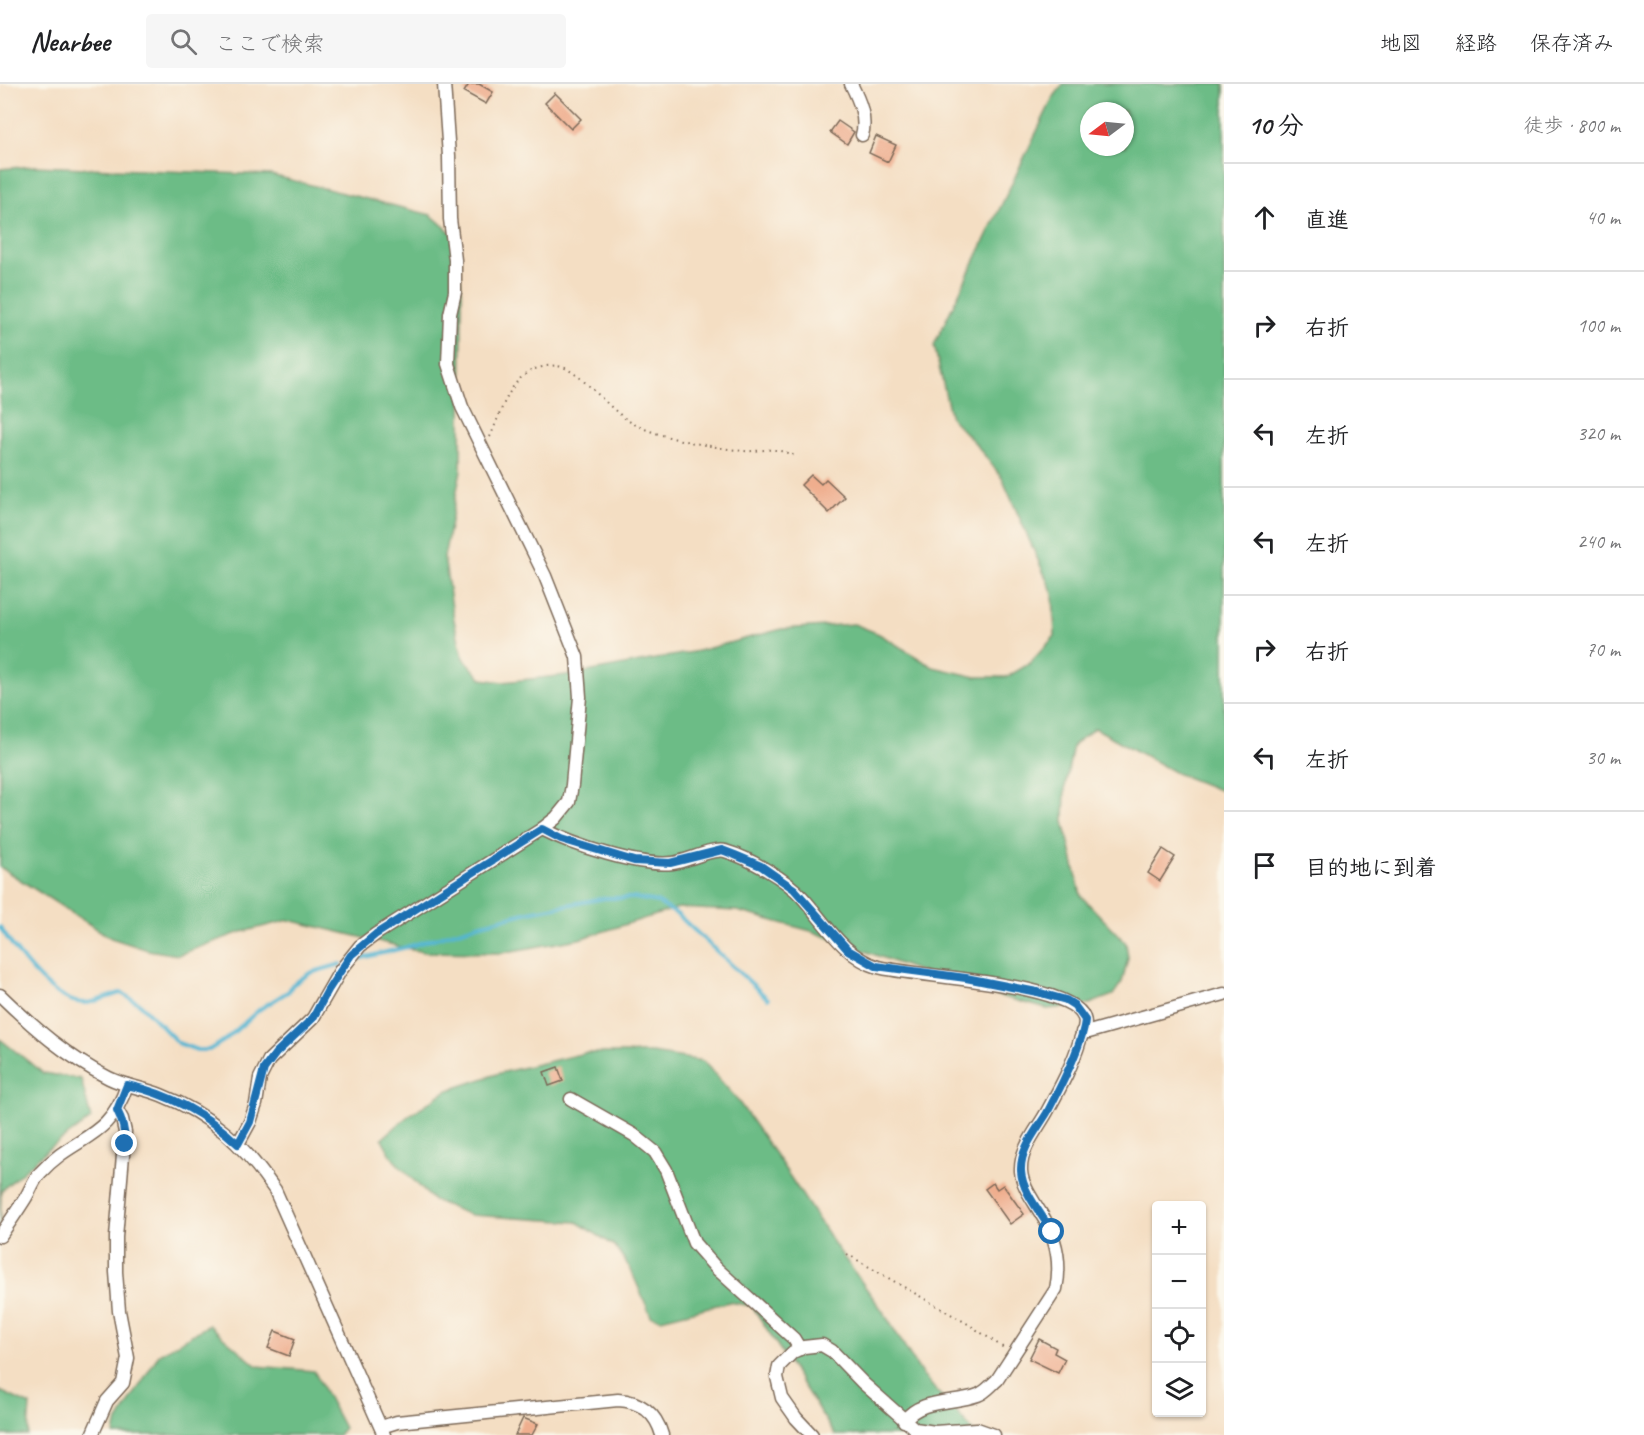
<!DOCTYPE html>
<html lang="ja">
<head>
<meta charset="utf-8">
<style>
  body { margin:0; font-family:Caveat,"Klee One",sans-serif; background:#f6f6f6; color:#202124 }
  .controls { position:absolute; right:18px; bottom:18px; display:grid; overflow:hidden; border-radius:6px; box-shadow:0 2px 4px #0004 }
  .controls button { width:54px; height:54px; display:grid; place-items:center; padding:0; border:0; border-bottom:2px solid #e0e0e0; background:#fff; color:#202124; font:30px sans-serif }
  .compass { position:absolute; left:1080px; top:18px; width:54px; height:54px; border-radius:50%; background:#fff; box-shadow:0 2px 4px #0004; rotate:254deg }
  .stop { position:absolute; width:18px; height:18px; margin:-14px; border:4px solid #1f6fb2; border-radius:50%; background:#fff }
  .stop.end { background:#1f6fb2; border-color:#fff; box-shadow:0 2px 6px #0008 }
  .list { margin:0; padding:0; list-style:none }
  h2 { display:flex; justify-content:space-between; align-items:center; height:78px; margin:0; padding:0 24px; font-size:26px }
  h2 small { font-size:20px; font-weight:400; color:#757577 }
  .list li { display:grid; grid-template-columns:39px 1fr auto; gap:18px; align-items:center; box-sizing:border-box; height:108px; padding:0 24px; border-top:2px solid #e0e0e0 }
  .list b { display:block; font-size:22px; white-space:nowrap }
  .list em { font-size:20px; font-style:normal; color:#757577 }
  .icon { flex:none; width:33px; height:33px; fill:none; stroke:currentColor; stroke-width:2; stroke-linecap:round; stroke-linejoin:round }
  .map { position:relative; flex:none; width:1224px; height:1351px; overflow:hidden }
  header { display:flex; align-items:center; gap:36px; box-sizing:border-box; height:84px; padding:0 30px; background:#fff; border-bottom:2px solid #e0e0e0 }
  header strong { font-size:28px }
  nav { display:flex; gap:33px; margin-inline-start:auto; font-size:21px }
  .search { width:420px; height:54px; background:#f6f6f6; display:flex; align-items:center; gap:15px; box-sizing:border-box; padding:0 21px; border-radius:6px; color:#757577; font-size:22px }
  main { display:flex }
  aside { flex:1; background:#fff }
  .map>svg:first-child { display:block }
</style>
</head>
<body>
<header>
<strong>Nearbee</strong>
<div class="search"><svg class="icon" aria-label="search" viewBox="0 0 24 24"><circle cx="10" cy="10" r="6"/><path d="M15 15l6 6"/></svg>ここで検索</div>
<nav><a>地図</a><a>経路</a><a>保存済み</a></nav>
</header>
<main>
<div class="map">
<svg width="1224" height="1351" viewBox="0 0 1224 1351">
  <rect width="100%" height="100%" fill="#fbf7ec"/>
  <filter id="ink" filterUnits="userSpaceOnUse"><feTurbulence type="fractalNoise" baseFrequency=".0167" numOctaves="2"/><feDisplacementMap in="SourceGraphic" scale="12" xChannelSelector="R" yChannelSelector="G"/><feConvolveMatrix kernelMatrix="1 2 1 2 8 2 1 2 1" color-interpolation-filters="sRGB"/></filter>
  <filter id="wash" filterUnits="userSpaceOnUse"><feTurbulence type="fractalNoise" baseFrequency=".008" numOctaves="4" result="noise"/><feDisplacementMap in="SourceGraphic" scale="24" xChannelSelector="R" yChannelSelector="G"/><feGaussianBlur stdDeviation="1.35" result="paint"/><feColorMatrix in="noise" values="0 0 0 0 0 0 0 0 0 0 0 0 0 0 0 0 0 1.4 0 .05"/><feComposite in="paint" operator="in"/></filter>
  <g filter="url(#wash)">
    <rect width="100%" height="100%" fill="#f4dec3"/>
    <g fill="#6cbc86" stroke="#547352" stroke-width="1.5" fill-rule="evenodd">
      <path d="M 1063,0 L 1224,0 L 1224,708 L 1176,689 L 1095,644 L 1073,661 L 1065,703 L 1064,737 L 1081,812 L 1126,859 L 1128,874 L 1122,898 L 1113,911 L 1087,921 L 1047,925 L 948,898 L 811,847 L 737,827 L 678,824 L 579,855 L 501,869 L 423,868 L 289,836 L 238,849 L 178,871 L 148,866 L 111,854 L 0,783 L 0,85 L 34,82 L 271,91 L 431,131 L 455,152 L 462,208 L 461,386 L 444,473 L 454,536 L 463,574 L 482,595 L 503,598 L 576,590 L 698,567 L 782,545 L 854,540 L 879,550 L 933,583 L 976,593 L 1007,593 L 1029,580 L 1055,552 L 1053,510 L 1002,394 L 976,360 L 951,334 L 934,261 L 1053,14 ZM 1089,27 L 1125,27 L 1125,63 L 1089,63 Z"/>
      <polygon points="0,955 43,989 81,995 91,1035 47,1066 1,1107 0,1147"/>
      <polygon points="585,969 652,969 703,977 736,1014 777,1073 837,1164 882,1226 923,1292 977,1351 835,1351 752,1222 729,1218 661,1235 651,1232 630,1184 615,1162 577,1138 470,1131 433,1116 394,1076 382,1055 408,1032 446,1007 500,989"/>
      <polygon points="209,1241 257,1282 314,1287 344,1344 338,1351 114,1351 116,1340 159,1270"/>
      <polygon points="0,1307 30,1321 28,1351 0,1351"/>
    </g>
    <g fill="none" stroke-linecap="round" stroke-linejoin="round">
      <g stroke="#53b5d2" stroke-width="4">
        <path d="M 0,843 C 16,868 51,919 85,919 C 95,919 111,911 121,909 L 140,920 L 178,959 L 197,966 L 209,966 L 225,956 L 260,925 L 289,907 L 292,901 L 310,889 L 341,880"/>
        <polyline points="354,876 407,863 478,841 529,828 605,814 635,814 657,818 678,831 768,915"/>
      </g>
    </g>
    <g id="blocks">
      <g fill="#efae8e">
        <polygon points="469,0 479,0 493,8 486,20 464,8"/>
        <polygon points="555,9 581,35 571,45 545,19"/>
        <polygon points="838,37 854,48 847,60 830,48"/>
        <polygon points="876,52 896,61 888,78 869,69"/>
        <polygon points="811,391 821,400 826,395 845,413 829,429 801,401"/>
        <polygon points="1163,765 1175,773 1160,797 1148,789"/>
        <polygon points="558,983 563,997 549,1002 544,988"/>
        <polygon points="993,1099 997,1105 1003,1101 1024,1130 1010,1140 985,1105"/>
        <polygon points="275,1247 295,1255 289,1272 268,1264"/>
        <polygon points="1039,1255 1056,1264 1054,1269 1065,1275 1058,1289 1029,1275"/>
        <polygon points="523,1334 538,1340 532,1351 515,1351"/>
      </g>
    </g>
  </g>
  <g filter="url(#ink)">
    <use href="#blocks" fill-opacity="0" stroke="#7c6958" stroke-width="1.5"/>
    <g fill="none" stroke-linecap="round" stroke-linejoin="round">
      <defs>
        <g id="minor">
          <path d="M 851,0 C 859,16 867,34 862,51"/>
          <path d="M 542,745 C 573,761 639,783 673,779 C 688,777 712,764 725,767 C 749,774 786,795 802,813 C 824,837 844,873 878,883 C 915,893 1072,898 1084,934 C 1087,942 1082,949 1080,956 C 1073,980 1060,1004 1048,1026 C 1038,1045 1020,1064 1021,1087 C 1022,1102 1033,1116 1040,1128 C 1056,1152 1062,1177 1056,1205 L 997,1296 C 991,1301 986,1308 978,1311 C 954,1320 920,1314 904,1337"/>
          <path d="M 0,911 C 33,943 67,973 109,994 C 125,1002 143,1004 161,1011 C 212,1031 244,1061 275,1106 L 384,1351"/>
          <polyline points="1082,948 1089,948 1224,910"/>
          <polyline points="571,1015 634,1051 655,1068 666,1086 694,1159 716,1184 794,1255 800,1265"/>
          <polyline points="238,1060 250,1038 256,1020 260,994 269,976 313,934 340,887 360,862 376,850 542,745 556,734 569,718 572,701 580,613 577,573 545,492 462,323 448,280 450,230 455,208 455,176 450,135 449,72 444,0"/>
          <path d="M 0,1152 C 9,1139 18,1126 26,1113 C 31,1105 34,1095 40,1089 C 74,1051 109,1057 127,1001"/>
          <path d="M 381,1343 L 397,1338 L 618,1316 C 640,1317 656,1329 662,1351"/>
          <polyline points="92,1351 107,1317 123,1299 128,1274 119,1227 116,1188 116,1153 125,1048 122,1035 117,1026"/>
          <polyline points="812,1351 796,1334 782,1314 777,1293 779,1282 793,1268 804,1263 822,1261 832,1267 863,1299 915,1345 935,1348 977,1345 994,1351"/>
        </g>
      </defs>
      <use href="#minor" stroke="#7c6958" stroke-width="15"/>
      <g stroke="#7c6958" stroke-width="2" stroke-dasharray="1.5 4.5" stroke-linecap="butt">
        <path d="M 490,353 C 502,327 509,290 542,283 C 549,281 558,281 565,284 C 589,296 610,328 636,341 C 663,355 713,363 743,367 C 754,368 765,365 775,366 C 783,367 791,370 797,373"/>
        <polyline points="847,1170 968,1240 1004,1264"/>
      </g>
      <use href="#minor" stroke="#fff" stroke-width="12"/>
    </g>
  </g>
  <g fill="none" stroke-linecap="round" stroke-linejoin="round" filter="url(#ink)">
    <path stroke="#1f6fb2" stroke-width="8" d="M 125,1060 C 125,1047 123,1037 117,1026 L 127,1001 C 170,1010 206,1030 238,1060 L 250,1038 L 264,985 L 276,969 L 313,934 L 328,906 L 351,871 L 376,850 L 542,745 L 561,755 L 634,777 L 670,779 L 722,766 L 735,771 L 761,782 L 794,805 L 848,866 L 876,882 L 966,894 L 1037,908 L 1066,916 L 1074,921 L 1085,936 C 1083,960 1059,1006 1047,1029 C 1036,1047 1020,1065 1021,1087 C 1022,1108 1042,1130 1052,1148"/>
  </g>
</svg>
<div class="controls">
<button>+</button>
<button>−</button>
<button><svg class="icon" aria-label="locate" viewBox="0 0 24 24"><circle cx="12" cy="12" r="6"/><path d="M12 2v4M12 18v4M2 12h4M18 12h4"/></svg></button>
<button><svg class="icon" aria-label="layers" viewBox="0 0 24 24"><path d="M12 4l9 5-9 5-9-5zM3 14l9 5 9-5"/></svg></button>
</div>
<svg class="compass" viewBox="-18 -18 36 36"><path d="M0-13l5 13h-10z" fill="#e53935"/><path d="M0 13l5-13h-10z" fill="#757577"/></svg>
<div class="stop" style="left:1052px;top:1148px"></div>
<div class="stop end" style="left:125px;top:1060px"></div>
</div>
<aside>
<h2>10 分<small>徒歩 · 800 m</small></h2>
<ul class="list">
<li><svg class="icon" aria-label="ahead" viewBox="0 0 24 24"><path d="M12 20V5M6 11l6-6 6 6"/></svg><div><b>直進</b></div><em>40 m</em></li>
<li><svg class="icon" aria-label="right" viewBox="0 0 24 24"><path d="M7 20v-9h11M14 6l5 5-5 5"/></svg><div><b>右折</b></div><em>100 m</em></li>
<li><svg class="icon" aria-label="left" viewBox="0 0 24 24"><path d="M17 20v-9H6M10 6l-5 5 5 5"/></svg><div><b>左折</b></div><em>320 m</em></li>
<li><svg class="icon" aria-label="left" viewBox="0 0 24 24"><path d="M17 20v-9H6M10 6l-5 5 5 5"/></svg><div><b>左折</b></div><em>240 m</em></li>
<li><svg class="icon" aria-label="right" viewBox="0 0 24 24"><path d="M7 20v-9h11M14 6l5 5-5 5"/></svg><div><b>右折</b></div><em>70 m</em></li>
<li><svg class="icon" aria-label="left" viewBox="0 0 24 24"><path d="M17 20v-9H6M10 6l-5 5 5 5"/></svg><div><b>左折</b></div><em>30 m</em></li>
<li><svg class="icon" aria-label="arrive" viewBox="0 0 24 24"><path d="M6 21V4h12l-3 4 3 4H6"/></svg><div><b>目的地に到着</b></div></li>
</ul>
</aside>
</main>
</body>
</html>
